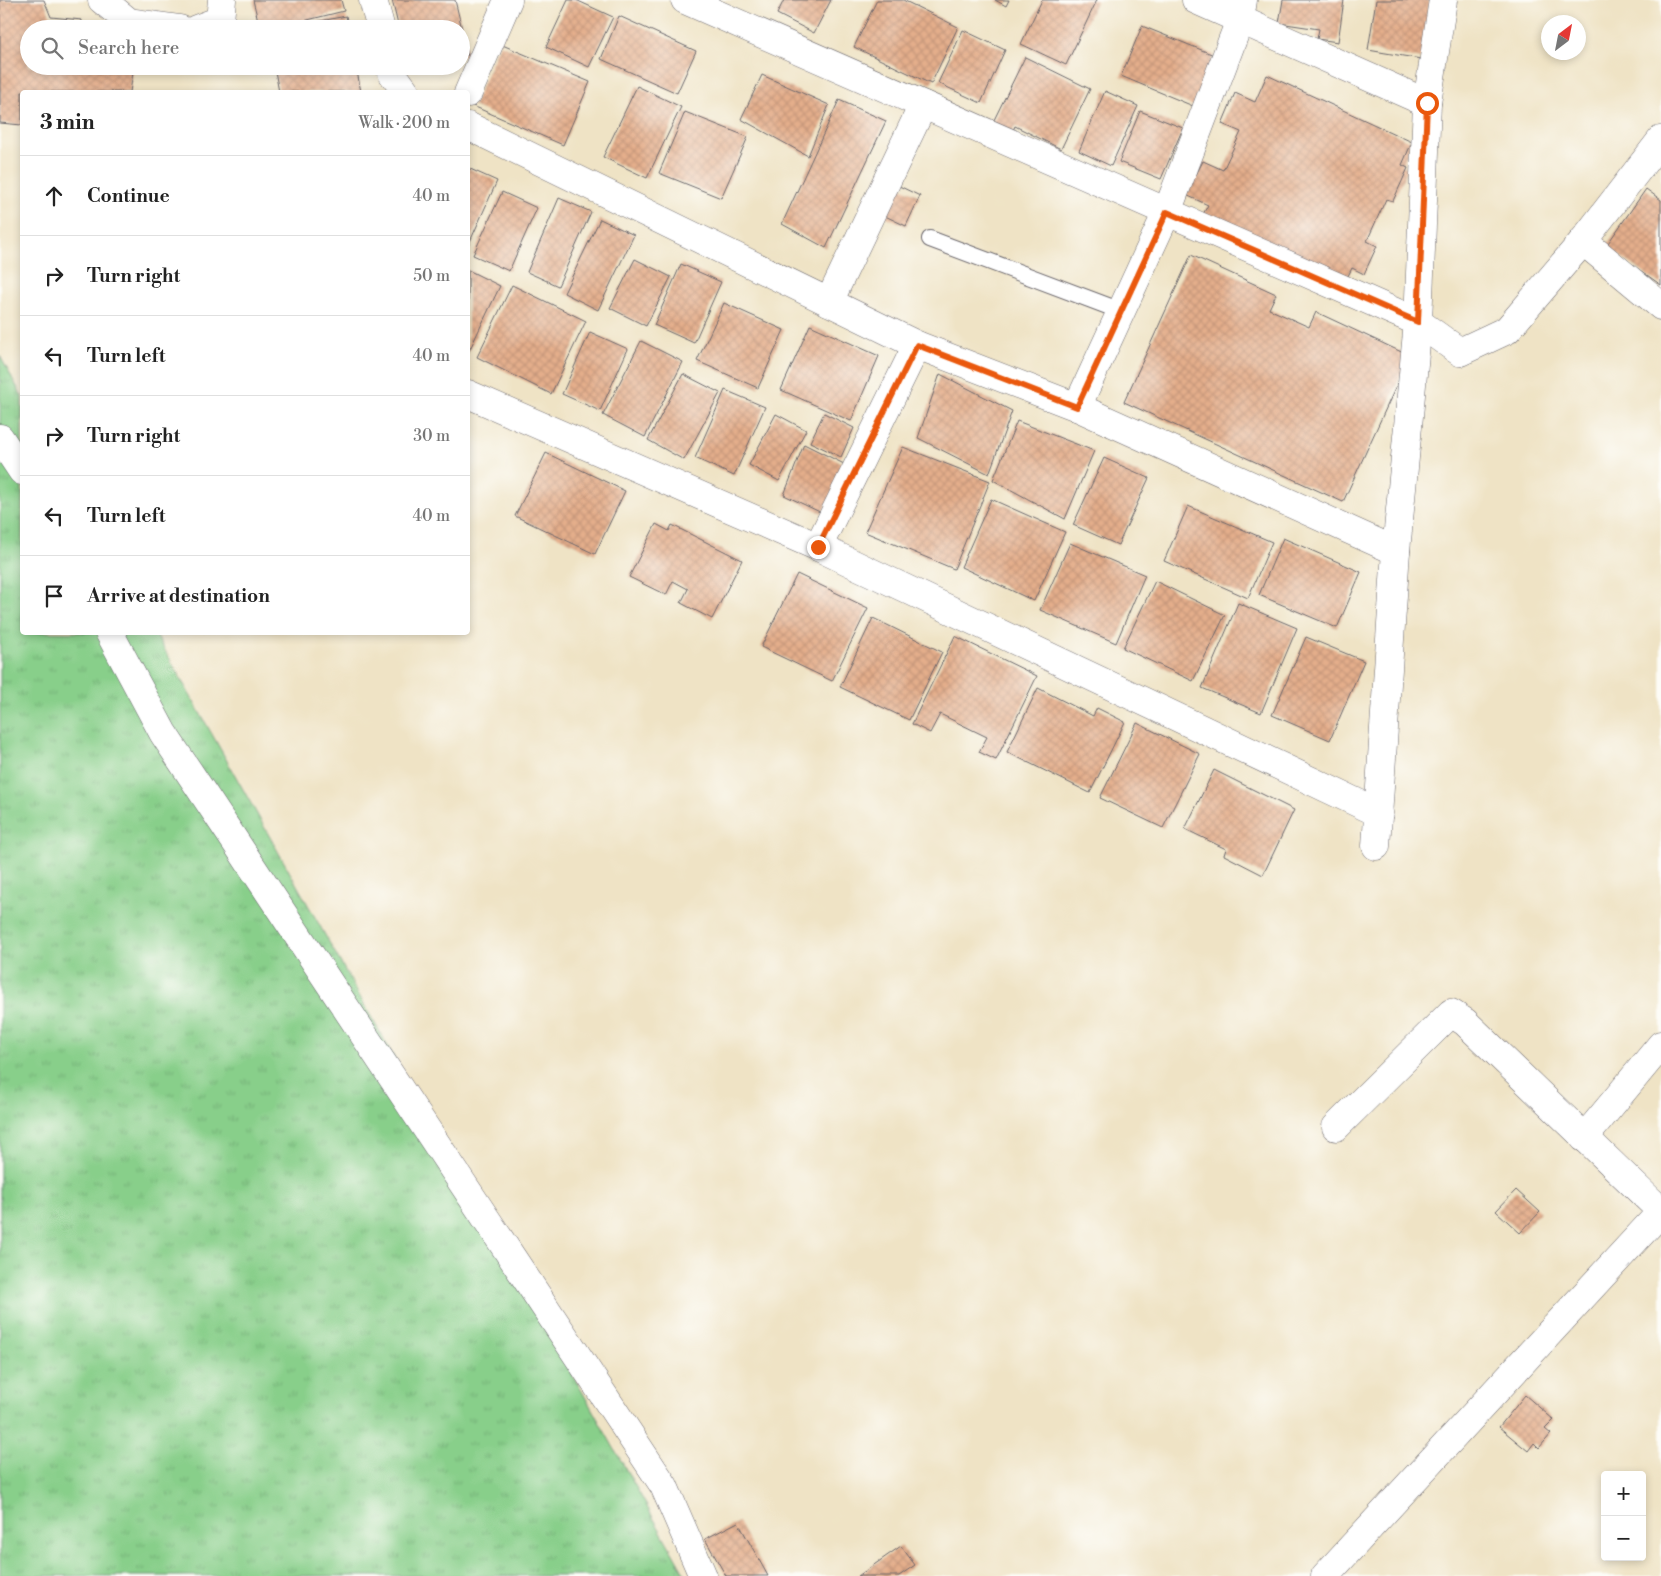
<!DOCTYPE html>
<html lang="en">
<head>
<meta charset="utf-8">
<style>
  body { margin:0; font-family:"Libre Bodoni",serif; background:#f2f2f2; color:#222 }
  .controls { position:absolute; right:15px; bottom:15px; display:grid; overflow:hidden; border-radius:5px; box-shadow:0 2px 8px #0003 }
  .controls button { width:45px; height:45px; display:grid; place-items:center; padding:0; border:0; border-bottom:1px solid #e0e0e0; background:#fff; color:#222; font:25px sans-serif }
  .compass { position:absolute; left:1541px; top:15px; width:45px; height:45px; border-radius:50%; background:#fff; box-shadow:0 2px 8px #0003; rotate:32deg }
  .stop { position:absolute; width:15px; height:15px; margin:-11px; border:4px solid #ea580c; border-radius:50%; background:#fff }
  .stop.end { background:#ea580c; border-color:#fff; box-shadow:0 1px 5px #0008 }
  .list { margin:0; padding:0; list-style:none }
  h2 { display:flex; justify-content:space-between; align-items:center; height:65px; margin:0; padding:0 20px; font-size:21px }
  h2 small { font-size:16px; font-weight:400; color:#767676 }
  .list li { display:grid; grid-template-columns:32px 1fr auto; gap:15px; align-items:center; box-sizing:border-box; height:80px; padding:0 20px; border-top:1px solid #e0e0e0 }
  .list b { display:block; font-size:19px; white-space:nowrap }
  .list em { font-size:16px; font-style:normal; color:#767676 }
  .icon { flex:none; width:28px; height:28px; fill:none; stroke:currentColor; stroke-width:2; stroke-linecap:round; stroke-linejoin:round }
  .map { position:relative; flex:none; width:1661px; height:1576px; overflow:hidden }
  .search { position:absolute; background:#fff; box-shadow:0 2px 8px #0003; left:20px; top:20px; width:450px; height:55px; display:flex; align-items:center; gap:12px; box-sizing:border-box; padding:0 18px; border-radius:28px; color:#767676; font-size:19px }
  .panel { position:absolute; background:#fff; box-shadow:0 2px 8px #0003; left:20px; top:90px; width:450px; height:545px; border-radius:5px }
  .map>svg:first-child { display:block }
</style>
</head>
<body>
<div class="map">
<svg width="1661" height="1576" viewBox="0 0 1661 1576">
  <defs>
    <pattern id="grass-tufts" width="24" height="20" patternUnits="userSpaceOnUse" patternTransform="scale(1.25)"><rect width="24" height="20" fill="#88cf8a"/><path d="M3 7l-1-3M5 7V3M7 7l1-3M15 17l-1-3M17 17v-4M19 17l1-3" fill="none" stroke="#75b178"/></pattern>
    <pattern id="building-cross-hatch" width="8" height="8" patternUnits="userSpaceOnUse" patternTransform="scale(1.25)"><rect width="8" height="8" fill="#e4ae8b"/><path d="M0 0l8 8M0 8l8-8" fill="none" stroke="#c39579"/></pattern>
  </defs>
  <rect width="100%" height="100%" fill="#fdfcf7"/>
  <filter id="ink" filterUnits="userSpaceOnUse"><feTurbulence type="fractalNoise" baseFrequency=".02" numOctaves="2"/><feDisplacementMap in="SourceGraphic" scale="10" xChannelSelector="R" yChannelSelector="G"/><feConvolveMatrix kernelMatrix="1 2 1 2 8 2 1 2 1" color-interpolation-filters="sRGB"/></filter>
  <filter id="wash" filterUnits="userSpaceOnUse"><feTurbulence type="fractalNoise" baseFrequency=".0096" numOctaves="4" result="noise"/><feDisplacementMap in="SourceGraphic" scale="20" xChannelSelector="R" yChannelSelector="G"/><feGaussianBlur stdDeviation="1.12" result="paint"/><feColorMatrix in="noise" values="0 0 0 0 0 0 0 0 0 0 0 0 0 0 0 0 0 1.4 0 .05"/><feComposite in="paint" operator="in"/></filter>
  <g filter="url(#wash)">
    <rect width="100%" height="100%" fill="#efe3c5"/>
    <polygon fill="url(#grass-tufts)" stroke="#557862" points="0,356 22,396 22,632 155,633 686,1576 0,1576"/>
    <g id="blocks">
      <g fill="url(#building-cross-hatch)">
        <polygon points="0,0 44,0 51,17 82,20 81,29 29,29 29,66 134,66 130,92 22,92 22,125 0,123"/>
        <polygon points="253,0 341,0 344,11 271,29 260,29"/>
        <polygon points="392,0 455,0 462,29 399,29"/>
        <polygon points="568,0 576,0 613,17 589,67 546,47"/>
        <polygon points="784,0 831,0 814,33 777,14"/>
        <polygon points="877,0 903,0 958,27 931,84 854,47"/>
        <polygon points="995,0 1009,0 1006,6"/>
        <polygon points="1042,0 1097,0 1066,65 1021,44"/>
        <polygon points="1283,0 1344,0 1338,42 1317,39 1319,29 1279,23"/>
        <polygon points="1376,0 1430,0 1421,59 1368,50"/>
        <polygon points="346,16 349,29 285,29 285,28"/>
        <polygon points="619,16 696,51 677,93 601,59"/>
        <polygon points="1142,26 1214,55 1193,106 1121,76"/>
        <polygon points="461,30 468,55 461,57"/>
        <polygon points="963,30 1005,50 981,103 938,83"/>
        <polygon points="500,44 590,82 563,145 473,106"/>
        <polygon points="1025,57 1090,89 1061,149 1015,126 1010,137 990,128"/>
        <polygon points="274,66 356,66 361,92 279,92"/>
        <polygon points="762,75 829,105 808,156 741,119"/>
        <polygon points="1267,75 1412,142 1402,165 1408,168 1393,201 1386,199 1367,241 1377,246 1364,274 1352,268 1345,282 1202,216 1208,205 1186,195 1203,161 1223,170 1241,132 1222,124 1235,93 1255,102"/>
        <polygon points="637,86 681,107 647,178 603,157"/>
        <polygon points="1105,91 1138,106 1111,166 1079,151"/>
        <polygon points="839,100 886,121 826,248 782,224"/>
        <polygon points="1140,111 1183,128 1161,179 1119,162"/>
        <polygon points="685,112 748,137 721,198 659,173"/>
        <polygon points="468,168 497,181 468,246"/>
        <polygon points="897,185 920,196 906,226 883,215"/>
        <polygon points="1646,189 1661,200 1661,285 1606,246"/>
        <polygon points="502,192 537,208 509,271 473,255"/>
        <polygon points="559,198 591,212 558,286 527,272"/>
        <polygon points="600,219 634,235 598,310 564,293"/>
        <polygon points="1191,255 1276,294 1269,309 1309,327 1316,312 1410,356 1343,502 1124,402"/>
        <polygon points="635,259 671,277 646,326 610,308"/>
        <polygon points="681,264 721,282 694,343 654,325"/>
        <polygon points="468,270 500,286 468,353"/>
        <polygon points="512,285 586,321 551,394 477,357"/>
        <polygon points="724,303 784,330 758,388 697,361"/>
        <polygon points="810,325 879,356 851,421 781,390"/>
        <polygon points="590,332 628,349 600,411 562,394"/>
        <polygon points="641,341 683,362 645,437 603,415"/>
        <polygon points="683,374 720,393 684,460 648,440"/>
        <polygon points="940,374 1012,411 989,474 918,438"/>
        <polygon points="725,390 765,407 734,476 695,458"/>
        <polygon points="824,413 854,428 841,457 810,442"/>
        <polygon points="776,414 806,430 779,481 749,465"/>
        <polygon points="1017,421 1094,451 1065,519 993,480"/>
        <polygon points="804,444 850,467 822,513 784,495"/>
        <polygon points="903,447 990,481 954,569 865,532"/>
        <polygon points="546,453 625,491 595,554 515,516"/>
        <polygon points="1104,458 1149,478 1118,545 1073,525"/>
        <polygon points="991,499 1065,532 1034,601 961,567"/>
        <polygon points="1188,506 1272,542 1248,598 1164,561"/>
        <polygon points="656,524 669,531 672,525 742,560 712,619 681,603 688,589 673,581 666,595 629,577"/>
        <polygon points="1283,538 1361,572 1337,628 1259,595"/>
        <polygon points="1070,543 1145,575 1116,643 1040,610"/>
        <polygon points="797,574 868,608 832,681 761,647"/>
        <polygon points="1155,581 1225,615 1193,681 1123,648"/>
        <polygon points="1238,603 1297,628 1261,713 1202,688"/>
        <polygon points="873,618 942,652 909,720 840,687"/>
        <polygon points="955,636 1037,676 996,760 979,752 987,737 940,714 930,733 912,724"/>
        <polygon points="1306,637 1364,661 1330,740 1272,715"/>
        <polygon points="1038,688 1093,716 1097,708 1125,722 1090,793 1007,752"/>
        <polygon points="1137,723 1200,754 1163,828 1100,798"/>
        <polygon points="1214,770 1294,810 1263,875 1224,855 1226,849 1185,829"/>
        <polygon points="1516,1190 1540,1212 1520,1233 1496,1211"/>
        <polygon points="1525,1395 1554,1420 1545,1429 1551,1434 1539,1448 1534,1443 1528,1451 1499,1427"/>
        <polygon points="738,1522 768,1576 726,1576 705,1539"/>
        <polygon points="901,1546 915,1565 899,1576 858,1576"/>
      </g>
    </g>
  </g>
  <g filter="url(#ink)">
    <use href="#blocks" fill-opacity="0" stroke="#6a666b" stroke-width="1"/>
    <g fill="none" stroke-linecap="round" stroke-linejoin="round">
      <defs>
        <polyline id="lane" points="930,239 1121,311"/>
        <g id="street">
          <polyline points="102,0 129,22 180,29"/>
          <polyline points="373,0 381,29"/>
          <polyline points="685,0 1418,322 1460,352 1507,330 1583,241 1661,140"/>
          <polyline points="1196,0 1427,103"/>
          <polyline points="196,29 220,20 222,0"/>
          <polyline points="390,66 392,73 406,92"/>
          <polyline points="468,93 508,0"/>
          <polyline points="468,126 917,345 1077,407 1396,551"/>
          <polyline points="1583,241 1661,306"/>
          <polyline points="829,302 923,105"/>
          <polyline points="468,394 818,547 1379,813"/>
          <polyline points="1077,407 1167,212 1240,20 1243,0"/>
          <polyline points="0,438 22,471"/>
          <polyline points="818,547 917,345"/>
          <polyline points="109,632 163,733 664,1486 703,1576"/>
          <polyline points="1376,846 1396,551 1418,322 1427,103 1443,0"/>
          <polyline points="1336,1127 1451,1013 1465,1022 1661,1211"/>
          <polyline points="1584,1138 1661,1045"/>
          <polyline points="1325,1576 1661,1212"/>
        </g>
      </defs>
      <use href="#lane" stroke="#6a666b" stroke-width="18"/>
      <use href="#street" stroke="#6a666b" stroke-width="29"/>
      <use href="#lane" stroke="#fff" stroke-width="16"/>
      <use href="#street" stroke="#fff" stroke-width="28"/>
    </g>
  </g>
  <g fill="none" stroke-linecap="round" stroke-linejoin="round" filter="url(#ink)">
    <polyline stroke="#ea580c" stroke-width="6" points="818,547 917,345 1077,407 1167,212 1418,322 1427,103"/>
  </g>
</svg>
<div class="controls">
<button>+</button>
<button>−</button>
</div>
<svg class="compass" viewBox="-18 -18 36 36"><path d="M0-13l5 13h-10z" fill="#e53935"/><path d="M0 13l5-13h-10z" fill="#767676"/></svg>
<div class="stop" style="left:1427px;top:103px"></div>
<div class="stop end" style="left:818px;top:547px"></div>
<div class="search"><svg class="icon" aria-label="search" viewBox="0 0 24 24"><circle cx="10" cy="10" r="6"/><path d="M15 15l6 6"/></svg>Search here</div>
<section class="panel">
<h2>3 min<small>Walk · 200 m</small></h2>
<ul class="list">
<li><svg class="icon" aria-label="ahead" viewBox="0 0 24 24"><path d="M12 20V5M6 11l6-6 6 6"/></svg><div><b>Continue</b></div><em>40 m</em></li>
<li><svg class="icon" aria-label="right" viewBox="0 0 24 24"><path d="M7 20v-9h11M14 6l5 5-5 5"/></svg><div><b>Turn right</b></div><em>50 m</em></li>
<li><svg class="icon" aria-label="left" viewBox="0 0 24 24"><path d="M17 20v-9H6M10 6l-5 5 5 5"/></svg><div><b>Turn left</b></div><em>40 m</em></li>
<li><svg class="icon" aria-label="right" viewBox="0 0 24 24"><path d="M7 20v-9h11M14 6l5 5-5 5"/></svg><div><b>Turn right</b></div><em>30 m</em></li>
<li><svg class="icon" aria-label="left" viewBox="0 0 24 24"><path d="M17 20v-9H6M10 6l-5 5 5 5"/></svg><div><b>Turn left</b></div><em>40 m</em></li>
<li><svg class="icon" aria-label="arrive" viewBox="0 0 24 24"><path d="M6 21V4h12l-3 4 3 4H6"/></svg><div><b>Arrive at destination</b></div></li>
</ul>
</section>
</div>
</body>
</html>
